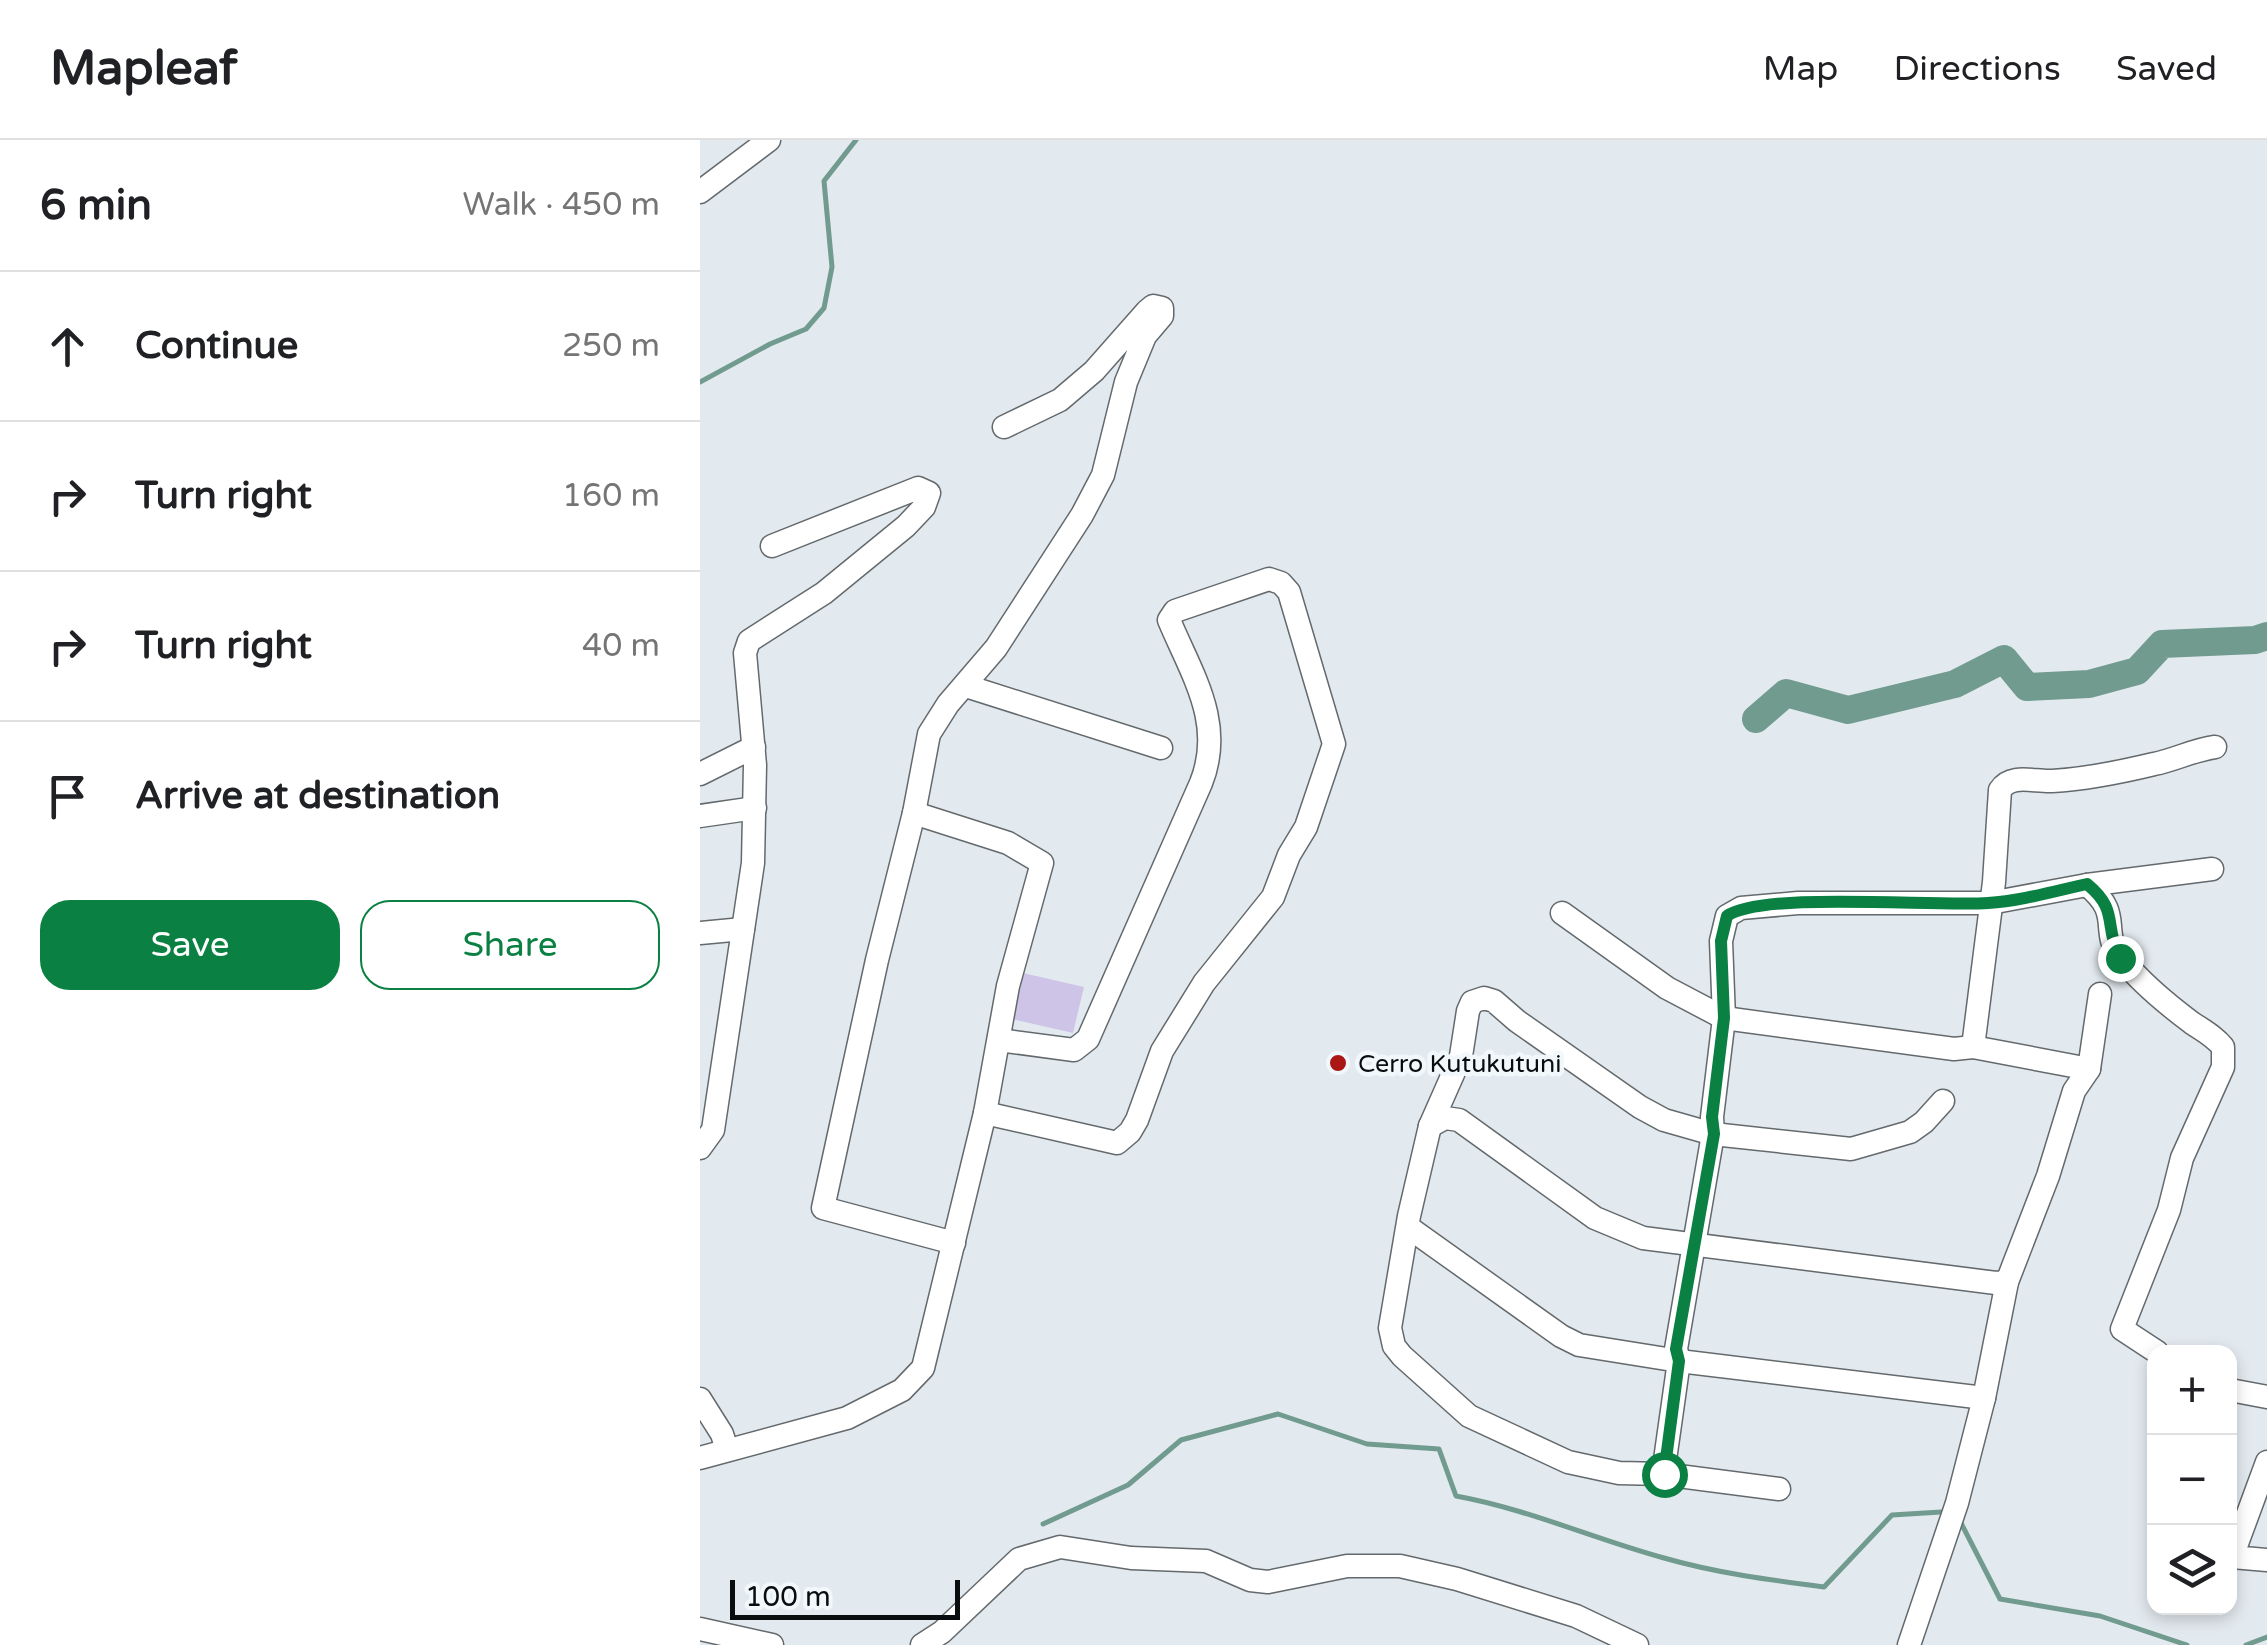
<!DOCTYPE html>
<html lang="en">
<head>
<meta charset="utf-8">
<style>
  body { margin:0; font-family:"Varela Round",sans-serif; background:#f2f2f2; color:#202124 }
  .controls { position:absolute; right:30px; bottom:30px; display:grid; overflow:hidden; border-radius:20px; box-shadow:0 5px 15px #0003 }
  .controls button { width:90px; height:90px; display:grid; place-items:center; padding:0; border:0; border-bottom:2px solid #e0e0e0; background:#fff; color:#202124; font:50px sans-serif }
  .scale { position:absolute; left:30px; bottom:25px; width:230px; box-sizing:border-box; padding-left:10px; border:5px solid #0a0d0e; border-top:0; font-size:28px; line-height:35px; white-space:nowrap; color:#0a0d0e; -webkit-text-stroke:8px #f1f8fc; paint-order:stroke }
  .stop { position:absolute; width:30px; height:30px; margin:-22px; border:8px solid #0b8043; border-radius:50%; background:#fff }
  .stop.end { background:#0b8043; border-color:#fff; box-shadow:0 2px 10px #0008 }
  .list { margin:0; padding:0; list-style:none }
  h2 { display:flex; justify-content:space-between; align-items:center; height:130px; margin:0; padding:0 40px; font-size:42px }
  h2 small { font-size:32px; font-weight:400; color:#757577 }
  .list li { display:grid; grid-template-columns:65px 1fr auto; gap:30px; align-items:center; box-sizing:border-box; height:150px; padding:0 40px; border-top:2px solid #e0e0e0 }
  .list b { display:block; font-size:38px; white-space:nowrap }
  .list em { font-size:32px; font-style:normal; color:#757577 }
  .actions { display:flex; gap:20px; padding:30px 40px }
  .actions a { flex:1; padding:22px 0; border:2px solid #0b8043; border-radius:30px; text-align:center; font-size:35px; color:#0b8043 }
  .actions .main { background:#0b8043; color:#fff }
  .icon { flex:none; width:55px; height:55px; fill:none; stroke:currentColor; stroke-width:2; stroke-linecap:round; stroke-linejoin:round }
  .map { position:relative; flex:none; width:1567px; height:1505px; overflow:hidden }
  header { display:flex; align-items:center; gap:60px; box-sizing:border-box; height:140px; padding:0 50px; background:#fff; border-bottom:2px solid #e0e0e0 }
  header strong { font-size:48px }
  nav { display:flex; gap:55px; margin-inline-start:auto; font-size:35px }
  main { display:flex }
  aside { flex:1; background:#fff }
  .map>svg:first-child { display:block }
</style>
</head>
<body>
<header>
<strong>Mapleaf</strong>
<nav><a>Map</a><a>Directions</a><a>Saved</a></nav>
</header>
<main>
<aside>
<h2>6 min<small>Walk · 450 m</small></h2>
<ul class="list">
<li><svg class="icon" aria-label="ahead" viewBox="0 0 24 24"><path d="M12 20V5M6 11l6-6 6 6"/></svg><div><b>Continue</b></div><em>250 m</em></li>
<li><svg class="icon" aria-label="right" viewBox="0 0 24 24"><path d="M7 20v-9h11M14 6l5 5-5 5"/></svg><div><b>Turn right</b></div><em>160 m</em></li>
<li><svg class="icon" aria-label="right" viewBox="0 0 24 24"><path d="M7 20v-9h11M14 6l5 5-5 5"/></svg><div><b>Turn right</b></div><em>40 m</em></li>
<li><svg class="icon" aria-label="arrive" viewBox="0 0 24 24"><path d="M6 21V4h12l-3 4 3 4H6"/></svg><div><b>Arrive at destination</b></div></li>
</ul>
<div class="actions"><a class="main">Save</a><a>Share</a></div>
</aside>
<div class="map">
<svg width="1567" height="1505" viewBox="0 0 1567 1505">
  <rect width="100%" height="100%" fill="#e3eaef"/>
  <polygon fill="#cdc4e7" points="323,833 384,847 373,893 312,879"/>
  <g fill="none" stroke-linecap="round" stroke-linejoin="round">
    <g stroke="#719b8f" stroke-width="5">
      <polyline points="0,242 70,204 106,189 124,168 132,127 124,41 156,0"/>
      <polyline points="1260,1381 1300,1459 1400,1476 1487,1505"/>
      <path d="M 343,1384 L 428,1345 L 481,1300 L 578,1274 L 667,1304 L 739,1309 L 756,1356 C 828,1369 894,1399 964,1418 C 1016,1433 1070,1440 1124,1447 L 1192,1375 L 1241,1372"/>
      <polyline points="1546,1505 1567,1497"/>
    </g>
    <polyline stroke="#719b8f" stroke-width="28" points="1056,579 1086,553 1148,570 1255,544 1304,519 1327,547 1389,544 1437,531 1462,504 1555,500 1567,496"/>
    <defs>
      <g id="minor">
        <polyline points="0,52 69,0"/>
        <polyline points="266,546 461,608"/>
        <polyline points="0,634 54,607"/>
        <polyline points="0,676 55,668"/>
        <path d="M 1387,745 C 1425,776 1398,790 1422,819 C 1441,843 1468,865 1492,883 C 1504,891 1514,896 1523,907 L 1523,927 L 1482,1018 L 1469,1070 L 1422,1189 L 1457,1212"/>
        <polyline points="862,773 967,848 1024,878 1254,909 1273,907 1389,929"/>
        <polyline points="0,793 43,789"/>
        <path d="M 1273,907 L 1294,742 L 1300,650 C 1311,633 1334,642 1352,641 C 1385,639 1421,632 1454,624 C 1475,620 1493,610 1515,607"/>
        <path d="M 285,973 L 417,1003 L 430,992 L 437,980 L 462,911 L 504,843 L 573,757 L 589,715 L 606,687 L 634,604 L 589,452 L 581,443 L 569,439 L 475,471 L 469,480 C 492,535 525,583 501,643 L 388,899 L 374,910 L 299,900"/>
        <polyline points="730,986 745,978 759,980 895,1078 943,1098 1296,1143 1307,1142"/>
        <polyline points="0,1008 13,990 53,723 55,625 45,513 49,501 124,453 206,386 224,367 229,353 218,348 72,406"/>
        <polyline points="708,1087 861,1196 879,1205 979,1221 1284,1258"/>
        <polyline points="254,1103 123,1068 177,820 214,673 229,594 248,564 296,508 382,375 403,335 426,242 445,196 462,176 462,168 453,166 447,171 394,231 360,260 304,287"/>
        <polyline points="1530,1250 1567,1257"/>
        <polyline points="0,1259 22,1294 27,1310"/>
        <polyline points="0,1318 147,1278 202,1250 223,1228 285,973 308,846 342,723 308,703 214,673"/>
        <polyline points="1567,1322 1532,1417 1567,1420"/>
        <polyline points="963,1334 979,1221 976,1209 1013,994 1012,977 1024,878 1021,801 1027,776 1041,768 1098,763 1290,763 1387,745 1512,729"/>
        <polyline points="1079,1349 963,1334 919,1333 868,1322 769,1276 702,1216 694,1206 690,1188 709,1076 730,986 761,916 768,871 772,862 784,858 794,861 817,881 940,967 964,980 1013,994 1151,1009 1210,992 1224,982 1243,961"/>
        <polyline points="0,1489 72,1505"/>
        <polyline points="222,1505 242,1492 319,1419 360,1407 431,1418 506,1421 550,1440 568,1442 647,1426 700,1426 757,1439 876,1476 937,1505"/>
        <polyline points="1209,1505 1257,1363 1284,1258 1307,1142 1348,1036 1374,951 1389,929 1400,854"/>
      </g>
    </defs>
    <use href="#minor" stroke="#63696c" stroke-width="25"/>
    <use href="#minor" stroke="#fff" stroke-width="22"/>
  </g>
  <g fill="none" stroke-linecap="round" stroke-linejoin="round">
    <path stroke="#0b8043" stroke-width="12" d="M 964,1334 L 979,1221 L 976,1209 L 1014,994 L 1012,977 L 1024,878 L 1021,801 L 1027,776 C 1063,751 1235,767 1288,763 C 1321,761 1355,751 1387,744 C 1420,771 1403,785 1420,818"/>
  </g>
  <circle fill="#aa1714" stroke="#f1f8fc" stroke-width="4" cx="638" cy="923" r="10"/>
  <g text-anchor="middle" stroke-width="9" stroke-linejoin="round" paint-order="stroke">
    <g font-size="25" fill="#0a0d0e" stroke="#f1f8fc" text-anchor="start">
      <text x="658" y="932">Cerro Kutukutuni</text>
    </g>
  </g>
</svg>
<div class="controls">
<button>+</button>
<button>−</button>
<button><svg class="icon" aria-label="layers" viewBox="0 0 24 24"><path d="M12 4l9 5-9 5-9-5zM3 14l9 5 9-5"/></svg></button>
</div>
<div class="scale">100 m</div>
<div class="stop" style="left:964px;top:1334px"></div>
<div class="stop end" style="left:1420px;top:818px"></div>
</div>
</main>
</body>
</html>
